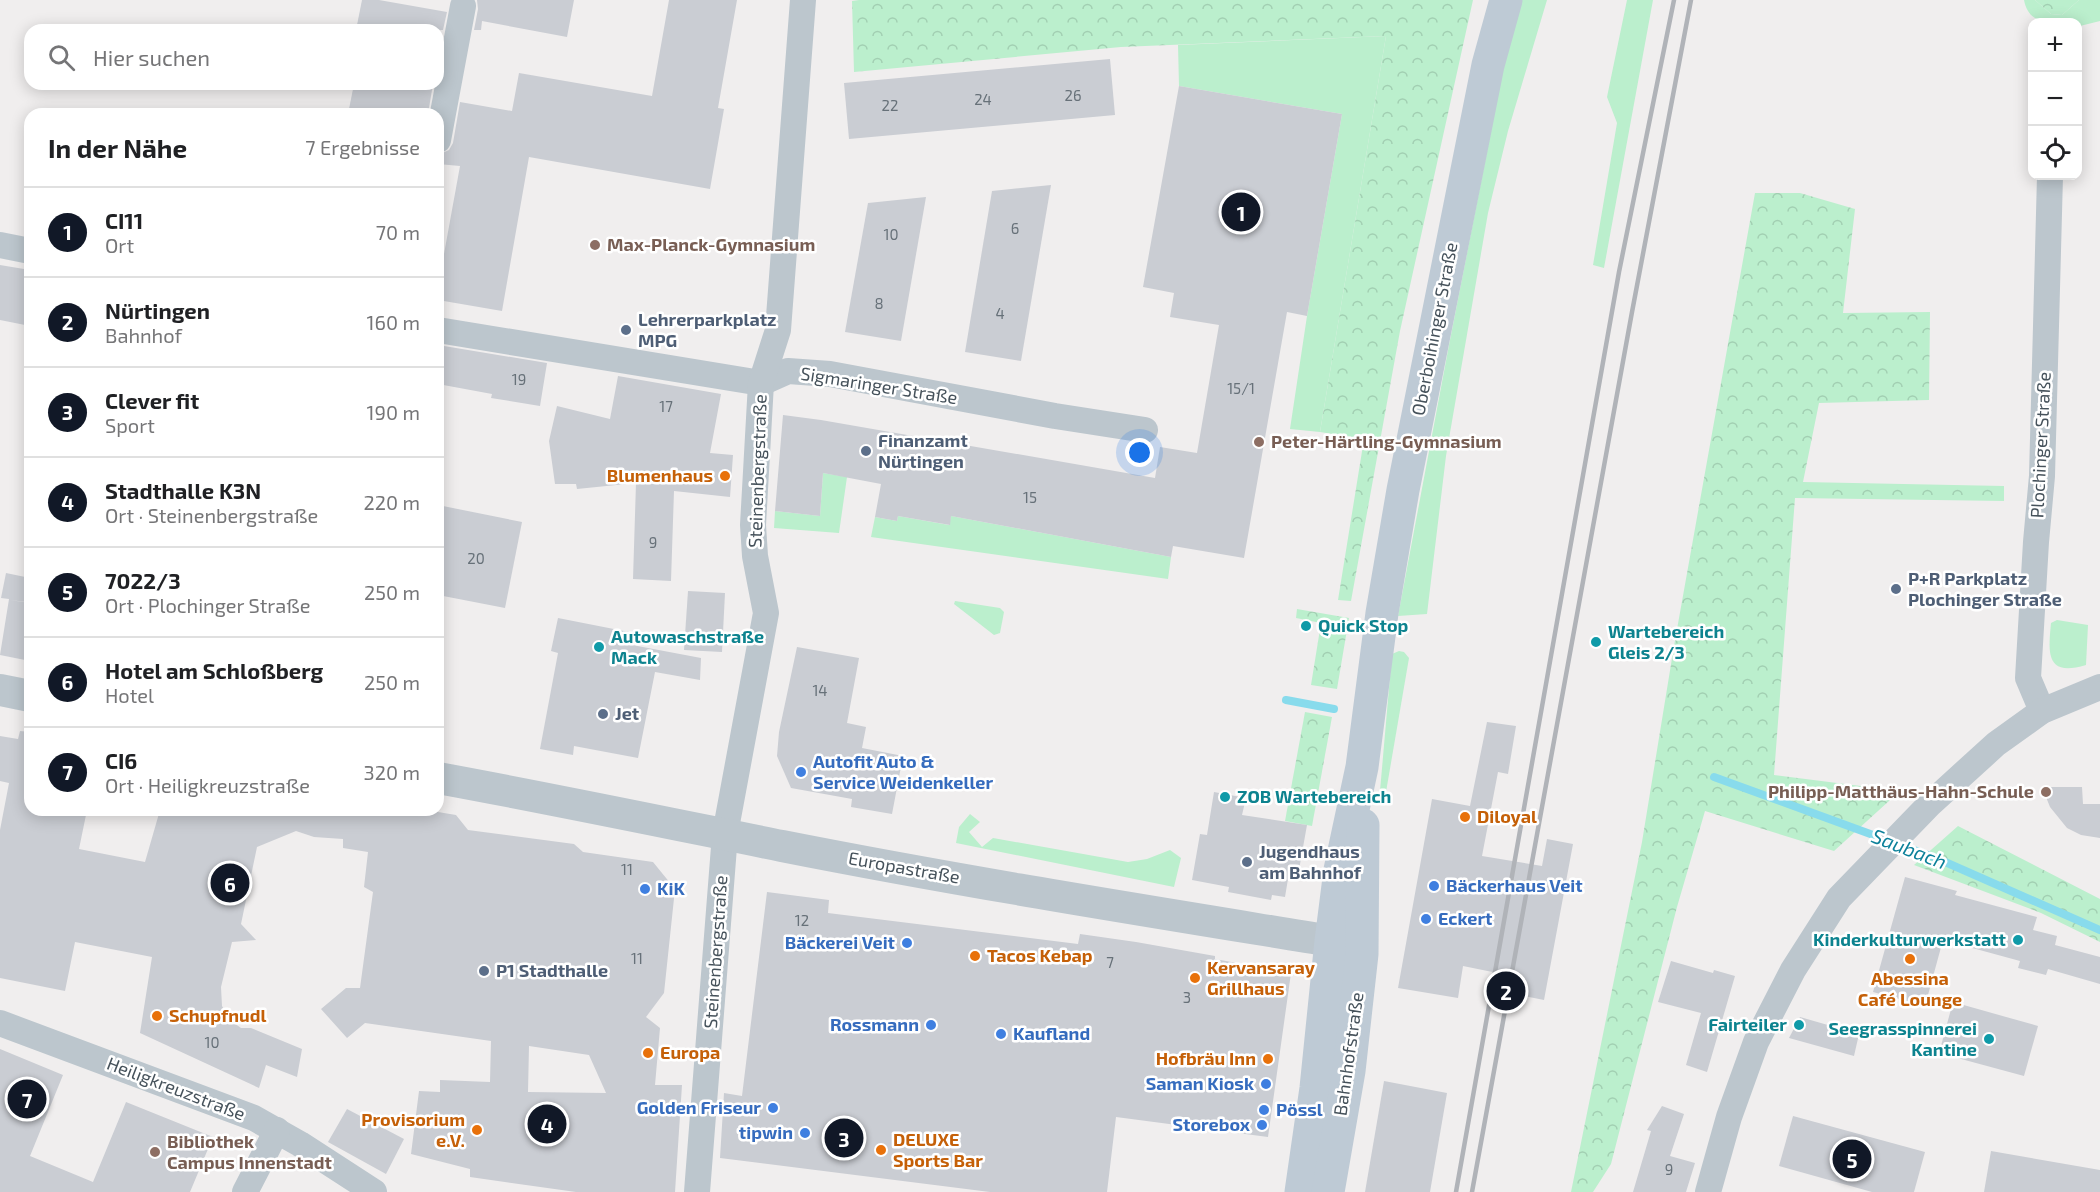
<!DOCTYPE html>
<html lang="de">
<head>
<meta charset="utf-8">
<style>
  body { margin:0; font-family:"Exo 2",sans-serif; background:#f6f6f6; color:#202124 }
  .controls { position:absolute; right:18px; top:18px; display:grid; overflow:hidden; border-radius:12px; box-shadow:0 3px 15px #0003 }
  .controls button { width:54px; height:54px; display:grid; place-items:center; padding:0; border:0; border-bottom:2px solid #e0e0e0; background:#fff; color:#202124; font:30px sans-serif }
  .you { position:absolute; left:1140px; top:453px; width:21px; height:21px; margin:-15px; border:4px solid #fff; border-radius:50%; background:#1a73e8; box-shadow:0 0 0 9px #1a73e833 }
  .badge { display:grid; place-items:center; width:39px; height:39px; border-radius:50%; background:#111827; color:#fff; font-size:20px; font-weight:700 }
  .pin { position:absolute; translate:-50% -50%; border:3px solid #fff; box-shadow:0 2px 6px #0006 }
  .list { margin:0; padding:0; list-style:none }
  h2 { display:flex; justify-content:space-between; align-items:center; height:78px; margin:0; padding:0 24px; font-size:26px }
  h2 small { font-size:20px; font-weight:400; color:#757577 }
  .list li { display:grid; grid-template-columns:39px 1fr auto; gap:18px; align-items:center; box-sizing:border-box; height:90px; padding:0 24px; border-top:2px solid #e0e0e0 }
  .list b { display:block; font-size:22px; white-space:nowrap }
  .list p { margin:0; font-size:20px; white-space:nowrap; color:#757577 }
  .list em { font-size:20px; font-style:normal; color:#757577 }
  .icon { flex:none; width:33px; height:33px; fill:none; stroke:currentColor; stroke-width:2; stroke-linecap:round; stroke-linejoin:round }
  .map { position:relative; flex:none; width:2100px; height:1192px; overflow:hidden }
  .search { position:absolute; background:#fff; box-shadow:0 3px 15px #0003; left:24px; top:24px; width:420px; height:66px; display:flex; align-items:center; gap:15px; box-sizing:border-box; padding:0 21px; border-radius:18px; color:#757577; font-size:22px }
  .panel { position:absolute; background:#fff; box-shadow:0 3px 15px #0003; left:24px; top:108px; width:420px; height:708px; border-radius:18px }
  .map>svg:first-child { display:block }
</style>
</head>
<body>
<div class="map">
<svg width="2100" height="1192" viewBox="0 0 2100 1192">
  <defs>
    <pattern id="forest-crowns" width="20" height="18" patternUnits="userSpaceOnUse" patternTransform="scale(1.5)"><rect width="20" height="18" fill="#bbefcd"/><path d="M2 6a3 3 0 1 1 6 0M12 15a3 3 0 1 1 6 0" fill="none" stroke="#a2cfb2"/></pattern>
  </defs>
  <rect width="100%" height="100%" fill="#f0eeee"/>
  <g fill="#bbefcd">
    <polygon points="1521,0 1547,0 1508,131 1488,213 1446,456 1427,614 1398,616 1449,345 1504,65"/>
    <polygon points="1627,0 1653,0 1604,268 1593,265 1617,123 1607,97"/>
    <path d="M 2024,0 L 2035,0 L 2051,14 L 2062,15 L 2079,0 L 2100,0 L 2100,21 L 2080,26 L 2078,26 L 2078,22 C 2056,22 2029,28 2024,0 Z"/>
    <polygon points="1386,36 1320,432 1290,429 1307,316 1342,114 1179,86 1178,45"/>
    <polygon points="823,473 847,477 839,533 774,528 775,511 820,516"/>
    <polygon points="898,516 949,525 951,516 1171,557 1168,579 871,537 875,517 897,521"/>
    <polygon points="955,601 1000,608 1004,612 1000,633 994,635 954,604"/>
    <path d="M 2057,620 L 2088,625 L 2086,665 C 2046,677 2048,654 2051,623 Z"/>
    <polygon points="1399,651 1404,652 1409,658 1386,792 1380,791 1392,654"/>
    <polygon points="970,814 980,822 969,832 982,847 993,838 1128,862 1147,859 1170,850 1181,858 1174,887 956,843 959,827"/>
  </g>
  <g fill="url(#forest-crowns)">
    <polygon points="859,0 1473,0 1400,331 1351,601 1338,600 1364,439 1320,432 1386,36 1121,47 854,72 852,1"/>
    <polygon points="2035,0 2079,0 2062,15 2051,14"/>
    <polygon points="1755,193 1800,193 1855,209 1843,313 1930,312 1929,400 1819,403 1803,482 2004,486 2004,501 1795,498 1774,775 1900,791 1834,851 1705,811 1677,907 1611,1164 1593,1192 1571,1192 1642,842 1674,646"/>
    <polygon points="1297,609 1349,618 1337,689 1311,685 1321,623 1296,618"/>
    <polygon points="1305,712 1332,717 1312,826 1285,821"/>
    <polygon points="1958,826 2100,899 2100,942 2041,913 1914,865"/>
  </g>
  <g fill="none" stroke-linecap="round" stroke-linejoin="round">
    <g stroke="#88dbec" stroke-width="8">
      <polyline points="1286,700 1334,709"/>
      <polyline points="1714,777 1936,858 2100,930"/>
    </g>
  </g>
  <g fill="#cacdd3" fill-rule="evenodd">
    <polygon points="362,0 379,0 447,12 443,30 356,30"/>
    <polygon points="477,0 574,0 567,37 482,21 481,30 474,30 478,9"/>
    <polygon points="669,0 737,0 718,108 724,109 710,189 529,157 502,311 438,300 438,287 460,166 438,164 438,155 449,150 453,143 460,102 512,111 519,73 652,96"/>
    <polygon points="1110,59 1115,115 849,139 844,83"/>
    <polygon points="354,84 433,84 428,114 348,114"/>
    <polygon points="1179,86 1342,114 1307,316 1287,312 1244,558 1173,546 1171,557 951,516 950,525 898,516 897,521 875,517 881,484 823,473 820,516 775,511 783,415 821,420 1155,478 1160,447 1197,453 1219,325 1170,317 1174,293 1143,287"/>
    <polygon points="1051,185 1021,361 965,352 992,191"/>
    <polygon points="926,197 901,341 845,332 868,203"/>
    <polygon points="0,265 30,270 30,326 0,320"/>
    <polygon points="438,345 547,363 540,406 491,398 492,394 438,384"/>
    <polygon points="618,376 721,394 710,453 733,455 730,497 674,491 671,581 633,579 636,483 577,489 576,484 555,484 549,441 557,406 610,419"/>
    <polygon points="438,505 522,522 505,608 438,595"/>
    <polygon points="6,573 30,578 26,602 10,600 30,603 30,661 0,655 9,599 1,598"/>
    <polygon points="688,591 725,593 722,652 684,650"/>
    <polygon points="558,618 629,632 627,644 701,658 700,680 655,672 638,758 574,746 573,755 540,749 558,653 551,651"/>
    <polygon points="797,647 859,658 847,723 866,727 862,748 903,756 892,814 851,807 852,799 791,788 777,756 779,732"/>
    <polygon points="1487,722 1516,726 1508,774 1498,772 1482,856 1542,866 1547,839 1573,844 1544,1000 1519,995 1522,978 1463,966 1458,998 1398,988 1432,799 1470,806"/>
    <path d="M 20,731 L 30,732 L 30,810 L 87,810 L 79,849 L 145,862 L 160,810 L 426,810 L 456,815 L 468,830 L 574,844 L 583,852 L 653,862 L 675,889 L 664,993 L 646,1017 L 660,1028 L 655,1085 L 682,1085 L 675,1192 L 576,1192 L 470,1177 L 470,1169 L 411,1154 L 419,1091 L 440,1092 L 440,1080 L 490,1082 L 491,1041 L 365,1023 L 347,1038 L 321,1009 L 346,988 L 360,988 L 373,892 L 364,887 L 368,852 L 343,848 L 343,839 L 314,837 L 296,831 L 257,847 L 241,924 L 256,940 L 232,942 L 221,987 L 222,1006 L 230,1020 L 241,1028 L 251,1028 L 302,1049 L 297,1077 L 266,1065 L 259,1088 L 140,1033 L 152,957 L 75,942 L 65,991 L 0,978 L 0,830 L 9,783 L 0,781 L 0,736 L 18,739 ZM 529,1046 L 589,1055 L 606,1093 L 528,1092 Z"/>
    <polygon points="2042,787 2082,787 2083,804 2100,804 2100,838 2081,835 2067,828 2050,807"/>
    <polygon points="1214,792 1246,798 1242,815 1307,825 1297,881 1288,879 1285,897 1272,895 1271,900 1228,892 1229,887 1192,880 1200,834 1207,835"/>
    <polygon points="1905,877 1957,891 1955,895 2037,917 2033,930 2057,936 2055,945 2100,957 2100,984 2048,969 2046,975 2018,968 2020,961 1943,940 1925,1006 1873,992"/>
    <polygon points="767,892 829,900 828,913 1078,944 1080,934 1136,942 1215,956 1215,959 1291,973 1268,1137 1116,1117 1107,1192 990,1192 720,1158 724,1093 742,1096"/>
    <polygon points="1671,961 1713,973 1714,970 1735,976 1707,1072 1686,1065 1701,1013 1658,1002"/>
    <polygon points="1953,1002 2038,1026 2024,1076 1939,1053"/>
    <polygon points="1800,1017 1859,1034 1854,1056 1789,1038"/>
    <polygon points="0,1049 63,1075 30,1156 93,1182 126,1102 213,1137 190,1192 0,1192"/>
    <polygon points="1384,1081 1447,1093 1430,1192 1365,1192"/>
    <polygon points="1662,1106 1684,1114 1670,1156 1695,1163 1686,1192 1633,1192 1651,1131 1647,1130"/>
    <polygon points="347,1109 404,1139 386,1174 328,1142"/>
    <polygon points="1793,1116 1925,1152 1914,1192 1872,1192 1779,1166"/>
    <polygon points="1991,1151 2100,1170 2100,1192 1984,1192"/>
  </g>
  <g fill="none" stroke-linecap="round" stroke-linejoin="round">
    <g stroke="#bcc6cd" stroke-width="26">
      <polyline points="438,140 463,6"/>
      <polyline points="0,245 30,251"/>
      <polyline points="438,330 761,383 788,371 830,374 1055,416 1145,430"/>
      <polyline points="2042,711 2028,678 2036,542 2042,476 2050,176"/>
      <polyline points="0,1023 254,1118 300,1144 374,1192"/>
      <polyline points="245,1192 277,1130"/>
      <polyline points="697,1192 725,834 766,613 755,556 753,525 761,383 778,330 803,0"/>
      <polyline points="1708,1192 1729,1117 1756,1042 1793,970 1839,898 1929,805 1996,744 2042,711 2100,687"/>
    </g>
    <g stroke="#bcc6cd" stroke-width="32">
      <polyline points="0,690 30,696"/>
      <path d="M 438,778 C 553,799 668,823 782,846 C 964,882 1148,911 1331,941 L 1353,925"/>
    </g>
    <g stroke="#becad5" stroke-width="33">
      <polyline points="1301,1192 1316,1088 1331,941 1340,870 1362,767 1382,613 1403,490 1488,65 1506,0"/>
      <polyline points="1328,1192 1349,1071 1362,954 1363,825"/>
    </g>
    <g stroke="#b0b3b8" stroke-width="4.5">
      <polyline points="1456,1192 1619,272 1674,0"/>
      <polyline points="1472,1192 1632,312 1691,0"/>
    </g>
  </g>
  <g fill="#8d6e63" stroke="#fff" stroke-width="2">
    <circle cx="595" cy="245" r="6"/>
    <circle cx="1259" cy="442" r="6"/>
    <circle cx="2046" cy="792" r="6"/>
    <circle cx="155" cy="1152" r="6"/>
  </g>
  <g fill="#5c6f8a" stroke="#fff" stroke-width="2">
    <circle cx="626" cy="330" r="6"/>
    <circle cx="866" cy="451" r="6"/>
    <circle cx="1896" cy="589" r="6"/>
    <circle cx="603" cy="714" r="6"/>
    <circle cx="1247" cy="862" r="6"/>
    <circle cx="484" cy="971" r="6"/>
  </g>
  <g fill="#e8710a" stroke="#fff" stroke-width="2">
    <circle cx="725" cy="476" r="6"/>
    <circle cx="1465" cy="817" r="6"/>
    <circle cx="975" cy="956" r="6"/>
    <circle cx="1910" cy="959" r="6"/>
    <circle cx="1195" cy="978" r="6"/>
    <circle cx="157" cy="1016" r="6"/>
    <circle cx="648" cy="1053" r="6"/>
    <circle cx="1268" cy="1059" r="6"/>
    <circle cx="477" cy="1130" r="6"/>
    <circle cx="881" cy="1150" r="6"/>
  </g>
  <g fill="#0f9aa8" stroke="#fff" stroke-width="2">
    <circle cx="1306" cy="626" r="6"/>
    <circle cx="1596" cy="642" r="6"/>
    <circle cx="599" cy="647" r="6"/>
    <circle cx="1225" cy="797" r="6"/>
    <circle cx="2018" cy="940" r="6"/>
    <circle cx="1799" cy="1025" r="6"/>
    <circle cx="1989" cy="1039" r="6"/>
  </g>
  <g fill="#3f7fe0" stroke="#fff" stroke-width="2">
    <circle cx="801" cy="772" r="6"/>
    <circle cx="1434" cy="886" r="6"/>
    <circle cx="645" cy="889" r="6"/>
    <circle cx="1426" cy="919" r="6"/>
    <circle cx="907" cy="943" r="6"/>
    <circle cx="931" cy="1025" r="6"/>
    <circle cx="1001" cy="1034" r="6"/>
    <circle cx="1266" cy="1084" r="6"/>
    <circle cx="773" cy="1108" r="6"/>
    <circle cx="1264" cy="1110" r="6"/>
    <circle cx="1262" cy="1125" r="6"/>
    <circle cx="805" cy="1133" r="6"/>
  </g>
  <g text-anchor="middle" stroke-width="5" stroke-linejoin="round" paint-order="stroke">
    <g font-size="15" fill="#677179">
      <text x="1073" y="101">26</text>
      <text x="983" y="105">24</text>
      <text x="890" y="111">22</text>
      <text x="1015" y="234">6</text>
      <text x="891" y="240">10</text>
      <text x="879" y="309">8</text>
      <text x="1000" y="319">4</text>
      <text x="519" y="385">19</text>
      <text x="1241" y="394">15/1</text>
      <text x="666" y="412">17</text>
      <text x="1030" y="503">15</text>
      <text x="653" y="548">9</text>
      <text x="476" y="564">20</text>
      <text x="820" y="696">14</text>
      <text x="627" y="875">11</text>
      <text x="802" y="926">12</text>
      <text x="637" y="964">11</text>
      <text x="1110" y="968">7</text>
      <text x="1187" y="1003">3</text>
      <text x="212" y="1048">10</text>
      <text x="1669" y="1175">9</text>
    </g>
    <g font-size="18" font-weight="bold" fill="#785e54" stroke="#fff" text-anchor="start">
      <text x="607" y="251">Max-Planck-Gymnasium</text>
      <text x="1271" y="448">Peter-Härtling-Gymnasium</text>
      <text x="2034" y="798" text-anchor="end">Philipp-Matthäus-Hahn-Schule</text>
      <text x="167" y="1148">Bibliothek<tspan x="167" dy="21">Campus Innenstadt</tspan></text>
    </g>
    <g font-size="18" font-weight="bold" fill="#4e5e75" stroke="#fff" text-anchor="start">
      <text x="638" y="326">Lehrerparkplatz<tspan x="638" dy="21">MPG</tspan></text>
      <text x="878" y="447">Finanzamt<tspan x="878" dy="21">Nürtingen</tspan></text>
      <text x="1908" y="585">P+R Parkplatz<tspan x="1908" dy="21">Plochinger Straße</tspan></text>
      <text x="615" y="720">Jet</text>
      <text x="1259" y="858">Jugendhaus<tspan x="1259" dy="21">am Bahnhof</tspan></text>
      <text x="496" y="977">P1 Stadthalle</text>
    </g>
    <g font-size="18" fill="#46525b" stroke="#fff">
      <text transform="translate(1435 329) rotate(-79)" y="6">Oberboihinger Straße</text>
      <text transform="translate(879 386) rotate(9)" y="6">Sigmaringer Straße</text>
      <text transform="translate(2041 445) rotate(-87)" y="6">Plochinger Straße</text>
      <text transform="translate(758 471) rotate(-88)" y="6">Steinenbergstraße</text>
      <text transform="translate(904 868) rotate(10)" y="6">Europastraße</text>
      <text transform="translate(716 952) rotate(-86)" y="6">Steinenbergstraße</text>
      <text transform="translate(1349 1054) rotate(-82)" y="6">Bahnhofstraße</text>
      <text transform="translate(176 1089) rotate(21)" y="6">Heiligkreuzstraße</text>
    </g>
    <g font-size="18" font-weight="bold" fill="#c56008" stroke="#fff" text-anchor="start">
      <text x="713" y="482" text-anchor="end">Blumenhaus</text>
      <text x="1477" y="823">Diloyal</text>
      <text x="987" y="962">Tacos Kebap</text>
      <text x="1207" y="974">Kervansaray<tspan x="1207" dy="21">Grillhaus</tspan></text>
      <text x="1910" y="985" text-anchor="middle">Abessina<tspan x="1910" dy="21">Café Lounge</tspan></text>
      <text x="169" y="1022">Schupfnudl</text>
      <text x="660" y="1059">Europa</text>
      <text x="1256" y="1065" text-anchor="end">Hofbräu Inn</text>
      <text x="465" y="1126" text-anchor="end">Provisorium<tspan x="465" dy="21">e.V.</tspan></text>
      <text x="893" y="1146">DELUXE<tspan x="893" dy="21">Sports Bar</tspan></text>
    </g>
    <g font-size="18" font-weight="bold" fill="#0d838f" stroke="#fff" text-anchor="start">
      <text x="1318" y="632">Quick Stop</text>
      <text x="1608" y="638">Wartebereich<tspan x="1608" dy="21">Gleis 2/3</tspan></text>
      <text x="611" y="643">Autowaschstraße<tspan x="611" dy="21">Mack</tspan></text>
      <text x="1237" y="803">ZOB Wartebereich</text>
      <text x="2006" y="946" text-anchor="end">Kinderkulturwerkstatt</text>
      <text x="1787" y="1031" text-anchor="end">Fairteiler</text>
      <text x="1977" y="1035" text-anchor="end">Seegrasspinnerei<tspan x="1977" dy="21">Kantine</tspan></text>
    </g>
    <g font-size="18" font-weight="bold" fill="#366cbe" stroke="#fff" text-anchor="start">
      <text x="813" y="768">Autofit Auto &amp;<tspan x="813" dy="21">Service Weidenkeller</tspan></text>
      <text x="1446" y="892">Bäckerhaus Veit</text>
      <text x="657" y="895">KiK</text>
      <text x="1438" y="925">Eckert</text>
      <text x="895" y="949" text-anchor="end">Bäckerei Veit</text>
      <text x="919" y="1031" text-anchor="end">Rossmann</text>
      <text x="1013" y="1040">Kaufland</text>
      <text x="1254" y="1090" text-anchor="end">Saman Kiosk</text>
      <text x="761" y="1114" text-anchor="end">Golden Friseur</text>
      <text x="1276" y="1116">Pössl</text>
      <text x="1250" y="1131" text-anchor="end">Storebox</text>
      <text x="793" y="1139" text-anchor="end">tipwin</text>
    </g>
    <g font-size="20" font-style="italic" fill="#0c819a" stroke="#fff">
      <text transform="translate(1909 849) rotate(21)" y="7">Saubach</text>
    </g>
  </g>
</svg>
<div class="controls">
<button>+</button>
<button>−</button>
<button><svg class="icon" aria-label="locate" viewBox="0 0 24 24"><circle cx="12" cy="12" r="6"/><path d="M12 2v4M12 18v4M2 12h4M18 12h4"/></svg></button>
</div>
<div class="you"></div>
<div class="pin badge" style="left:1241px;top:212px">1</div>
<div class="pin badge" style="left:1506px;top:991px">2</div>
<div class="pin badge" style="left:844px;top:1138px">3</div>
<div class="pin badge" style="left:547px;top:1124px">4</div>
<div class="pin badge" style="left:1852px;top:1159px">5</div>
<div class="pin badge" style="left:230px;top:883px">6</div>
<div class="pin badge" style="left:27px;top:1099px">7</div>
<div class="search"><svg class="icon" aria-label="search" viewBox="0 0 24 24"><circle cx="10" cy="10" r="6"/><path d="M15 15l6 6"/></svg>Hier suchen</div>
<section class="panel">
<h2>In der Nähe<small>7 Ergebnisse</small></h2>
<ul class="list">
<li><span class="badge">1</span><div><b>CI11</b><p>Ort</p></div><em>70 m</em></li>
<li><span class="badge">2</span><div><b>Nürtingen</b><p>Bahnhof</p></div><em>160 m</em></li>
<li><span class="badge">3</span><div><b>Clever fit</b><p>Sport</p></div><em>190 m</em></li>
<li><span class="badge">4</span><div><b>Stadthalle K3N</b><p>Ort · Steinenbergstraße</p></div><em>220 m</em></li>
<li><span class="badge">5</span><div><b>7022/3</b><p>Ort · Plochinger Straße</p></div><em>250 m</em></li>
<li><span class="badge">6</span><div><b>Hotel am Schloßberg</b><p>Hotel</p></div><em>250 m</em></li>
<li><span class="badge">7</span><div><b>CI6</b><p>Ort · Heiligkreuzstraße</p></div><em>320 m</em></li>
</ul>
</section>
</div>
</body>
</html>
